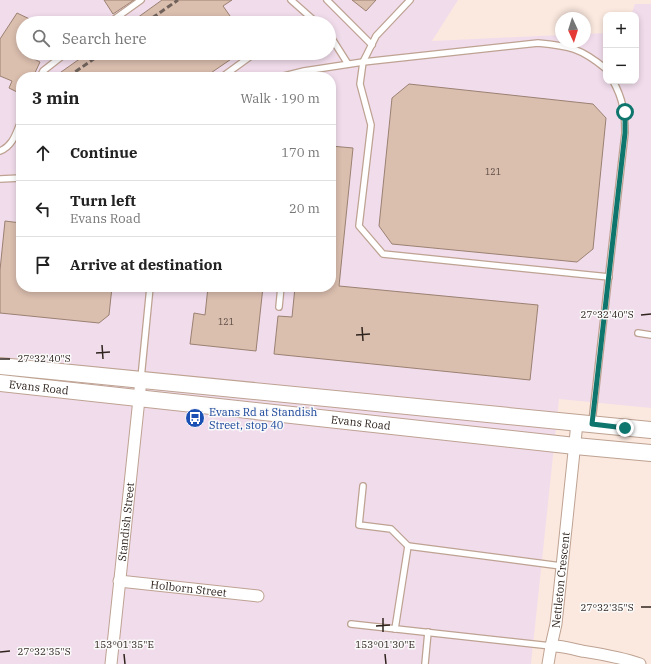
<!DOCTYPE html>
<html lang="en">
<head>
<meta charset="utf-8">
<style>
  body { margin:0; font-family:"IBM Plex Serif",serif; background:#f6f6f6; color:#222 }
  .controls { position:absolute; right:12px; top:12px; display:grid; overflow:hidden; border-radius:8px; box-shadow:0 2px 6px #0003 }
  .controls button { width:36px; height:36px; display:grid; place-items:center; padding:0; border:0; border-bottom:1px solid #e0e0e0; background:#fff; color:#222; font:20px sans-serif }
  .compass { position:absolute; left:555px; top:12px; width:36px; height:36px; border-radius:50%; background:#fff; box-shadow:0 2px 6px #0003; rotate:176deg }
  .stop { position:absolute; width:12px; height:12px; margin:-9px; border:3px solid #0f766e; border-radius:50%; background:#fff }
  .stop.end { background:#0f766e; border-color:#fff; box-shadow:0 1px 4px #0008 }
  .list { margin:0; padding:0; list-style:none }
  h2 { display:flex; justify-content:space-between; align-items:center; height:52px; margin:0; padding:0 16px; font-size:17px }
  h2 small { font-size:13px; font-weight:400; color:#767676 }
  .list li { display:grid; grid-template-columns:26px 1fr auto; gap:12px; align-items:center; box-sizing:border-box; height:56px; padding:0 16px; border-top:1px solid #e0e0e0 }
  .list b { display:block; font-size:15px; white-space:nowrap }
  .list p { margin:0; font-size:13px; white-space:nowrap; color:#767676 }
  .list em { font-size:13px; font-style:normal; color:#767676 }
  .icon { flex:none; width:22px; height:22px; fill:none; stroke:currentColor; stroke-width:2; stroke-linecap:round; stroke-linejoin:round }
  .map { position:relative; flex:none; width:651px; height:664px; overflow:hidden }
  .search { position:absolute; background:#fff; box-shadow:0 2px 6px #0003; left:16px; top:16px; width:320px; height:44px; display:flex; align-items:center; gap:10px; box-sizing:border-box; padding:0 14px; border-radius:22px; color:#767676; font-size:15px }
  .panel { position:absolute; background:#fff; box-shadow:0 2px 6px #0003; left:16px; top:72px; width:320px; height:220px; border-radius:16px }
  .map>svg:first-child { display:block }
</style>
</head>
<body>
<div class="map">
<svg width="651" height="664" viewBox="0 0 651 664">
  <rect width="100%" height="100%" fill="#fbe9df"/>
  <path fill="#f1dceb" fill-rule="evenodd" d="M 0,0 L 458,0 L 432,41 L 561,35 L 561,42 L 585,42 L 585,34 L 606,33 L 606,81 L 636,81 L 636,15 L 631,15 L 635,4 L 651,4 L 651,408 L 559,399 L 531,664 L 0,664 ZM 23,23 L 329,23 L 329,53 L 23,53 ZM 21,77 L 331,77 L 331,287 L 21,287 Z"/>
  <g fill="#dabeae" stroke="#9b8172">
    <polygon points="104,0 134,0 113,14"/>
    <polygon points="162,0 232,0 223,6 235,23 130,23"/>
    <polygon points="352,0 376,0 366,11"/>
    <polygon points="17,13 38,23 23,23 23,53 27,53 26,55 40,62 33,77 21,77 21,94 9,88 12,81 0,76 0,39"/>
    <polygon points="88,53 240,53 205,77 54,77"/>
    <polygon points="409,84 593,104 606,118 593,249 577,262 392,244 379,226 392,98"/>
    <polygon points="331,146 353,148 339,286 538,305 530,380 274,354 278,316 292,317 295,287 331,287"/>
    <polygon points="5,221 21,223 21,287 112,287 109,315 99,323 0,313 0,270"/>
    <polygon points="208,287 263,287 256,351 190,344 194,313 205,315"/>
  </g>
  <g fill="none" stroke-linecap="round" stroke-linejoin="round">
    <defs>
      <g id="service">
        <polyline points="291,0 317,23"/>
        <polyline points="327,0 372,45"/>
        <polyline points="410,0 376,36 363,62 360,84 371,125 359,226 383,254 609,277"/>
        <polyline points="109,23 141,0"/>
        <polyline points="329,34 348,64"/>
        <polyline points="40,77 43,71 66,53"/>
        <polyline points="222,77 255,53"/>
        <path d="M 280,77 L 304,71 L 363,62 L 538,43 C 569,46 581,48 606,69"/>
        <path d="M 0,151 C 13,146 16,133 21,121"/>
        <polyline points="0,179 21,178"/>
        <polyline points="279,307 281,287"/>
        <polyline points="638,333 651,335"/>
        <polyline points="141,378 150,287"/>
        <path d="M 592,422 L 625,133 C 625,113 623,99 613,81"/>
        <polyline points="363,486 359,525 391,529 408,546 561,566"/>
        <polyline points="351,624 551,646"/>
        <polyline points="395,629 408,546"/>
        <polyline points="425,664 428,632"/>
      </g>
      <g id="minor">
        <path id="s1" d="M 119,581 L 258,596"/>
        <path d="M 551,646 C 562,645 571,649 582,651 C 601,654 621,657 640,664"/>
        <path id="s2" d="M 111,664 L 141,380"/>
        <path id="s3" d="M 548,664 L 551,646 L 556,624 L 577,423"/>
      </g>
      <g id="secondary">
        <polyline points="0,366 651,430"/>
        <path id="s4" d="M 0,383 L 575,446 L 651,453"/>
      </g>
    </defs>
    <use href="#service" stroke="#bea292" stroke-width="8"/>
    <use href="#minor" stroke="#bea292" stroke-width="13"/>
    <use href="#secondary" stroke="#bea292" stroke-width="18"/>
    <use href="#service" stroke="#fff" stroke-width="5.5"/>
    <use href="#minor" stroke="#fff" stroke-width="11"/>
    <use href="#secondary" stroke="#fff" stroke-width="16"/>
    <g stroke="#70625b" stroke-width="3" stroke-dasharray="6 3" stroke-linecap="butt">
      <polyline points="145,23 178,0"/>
      <polyline points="68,77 102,53"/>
    </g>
  </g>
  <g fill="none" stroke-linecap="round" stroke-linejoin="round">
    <polyline stroke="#0f766e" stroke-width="5" points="625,428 592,424 625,133 625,112"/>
  </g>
  <path fill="none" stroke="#2f241e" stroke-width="1.5" d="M 641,315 L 651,314M 362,327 L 363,341M 356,335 L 370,334M 102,345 L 103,359M 96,353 L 110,352M 0,359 L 10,359M 641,607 L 651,607M 383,618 L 383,632M 376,626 L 390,625M 0,652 L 10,651M 124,654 L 125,664M 385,654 L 386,664"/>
  <defs>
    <symbol id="bus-disc" viewBox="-11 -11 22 22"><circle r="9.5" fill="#1a4fb4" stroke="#fafafa"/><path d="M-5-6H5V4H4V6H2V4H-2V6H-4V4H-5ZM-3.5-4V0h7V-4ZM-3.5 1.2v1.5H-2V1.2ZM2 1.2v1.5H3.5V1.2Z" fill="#fff"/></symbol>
  </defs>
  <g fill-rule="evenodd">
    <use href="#bus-disc" x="184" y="407" width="22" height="22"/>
  </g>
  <g text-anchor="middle" stroke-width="3" stroke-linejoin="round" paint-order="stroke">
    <g font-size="9" fill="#5a4a42">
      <text x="493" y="175">121</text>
      <text x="226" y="325">121</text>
    </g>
    <g font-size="11" fill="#2f241e" stroke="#fafafa">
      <text dy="4" stroke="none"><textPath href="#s4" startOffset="39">Evans Road</textPath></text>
      <text dy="4" stroke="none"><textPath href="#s4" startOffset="363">Evans Road</textPath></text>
      <text dy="4" stroke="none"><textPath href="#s2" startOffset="143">Standish Street</textPath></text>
      <text dy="4" stroke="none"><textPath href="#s3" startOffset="85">Nettleton Crescent</textPath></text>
      <text dy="4" stroke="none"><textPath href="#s1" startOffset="70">Holborn Street</textPath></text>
    </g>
    <g font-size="11" fill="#164399" stroke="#fafafa" text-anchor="start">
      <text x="209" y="416">Evans Rd at Standish<tspan x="209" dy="13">Street, stop 40</tspan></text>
    </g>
  </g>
  <g font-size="10" text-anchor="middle" fill="#2f241e" stroke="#fafafa" stroke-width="3" stroke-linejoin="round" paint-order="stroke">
    <text x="607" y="318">27°32'40"S</text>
    <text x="44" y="362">27°32'40"S</text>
    <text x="607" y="611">27°32'35"S</text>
    <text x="124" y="648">153°01'35"E</text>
    <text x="385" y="648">153°01'30"E</text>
    <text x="44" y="655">27°32'35"S</text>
  </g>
</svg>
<div class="controls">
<button>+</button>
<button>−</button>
</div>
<svg class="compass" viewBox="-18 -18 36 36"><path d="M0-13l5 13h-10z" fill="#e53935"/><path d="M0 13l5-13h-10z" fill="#767676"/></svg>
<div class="stop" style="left:625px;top:112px"></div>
<div class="stop end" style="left:625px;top:428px"></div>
<div class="search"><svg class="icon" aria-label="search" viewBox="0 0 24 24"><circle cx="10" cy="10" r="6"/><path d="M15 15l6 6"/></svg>Search here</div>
<section class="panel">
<h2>3 min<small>Walk · 190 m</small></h2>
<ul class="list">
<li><svg class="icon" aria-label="ahead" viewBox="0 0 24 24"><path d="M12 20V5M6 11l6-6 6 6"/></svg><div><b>Continue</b></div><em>170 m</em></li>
<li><svg class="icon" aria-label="left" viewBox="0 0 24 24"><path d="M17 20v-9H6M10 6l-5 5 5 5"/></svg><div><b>Turn left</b><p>Evans Road</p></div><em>20 m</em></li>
<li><svg class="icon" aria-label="arrive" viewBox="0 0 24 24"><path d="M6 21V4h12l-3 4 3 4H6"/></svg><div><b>Arrive at destination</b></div></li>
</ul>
</section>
</div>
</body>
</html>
